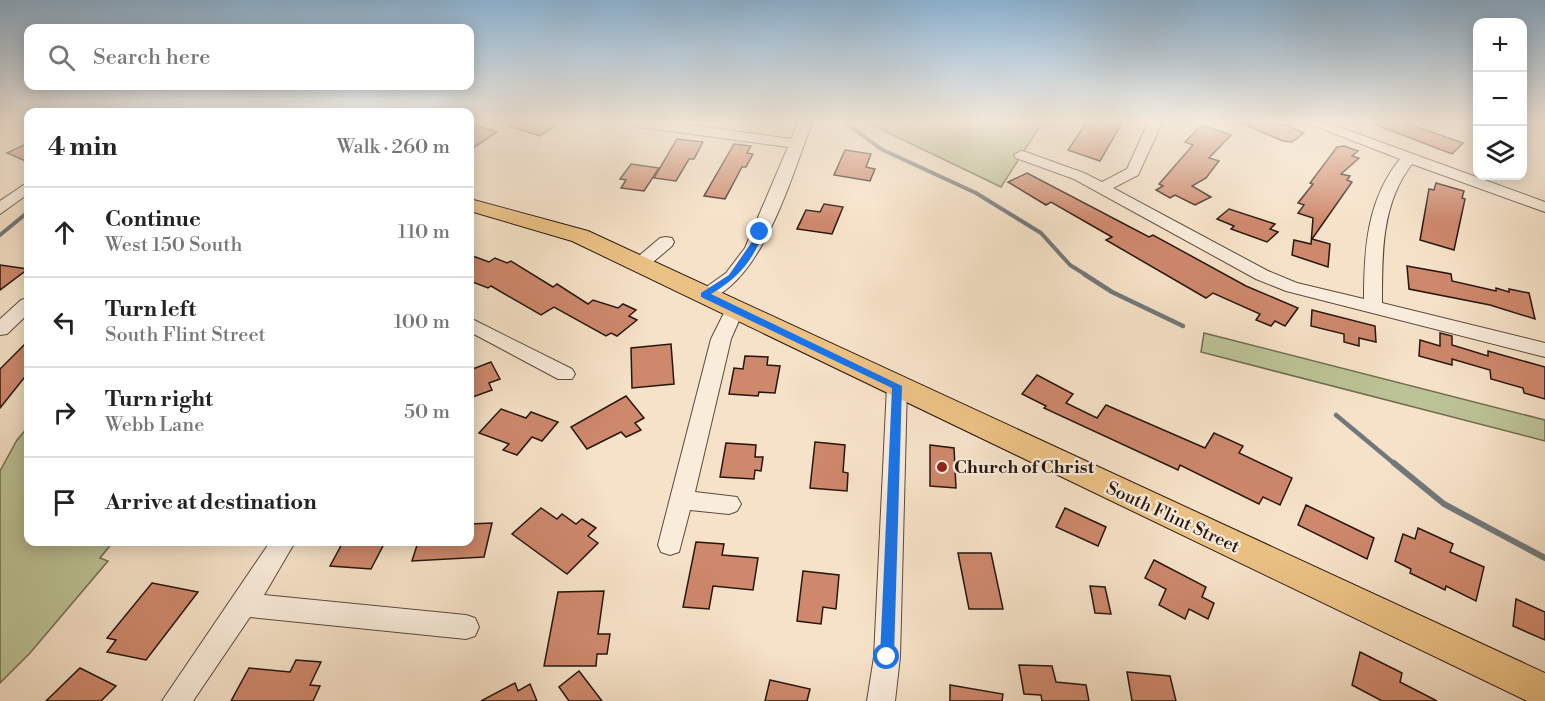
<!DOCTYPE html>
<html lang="en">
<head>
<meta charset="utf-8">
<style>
  body { margin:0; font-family:"Libre Bodoni",serif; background:#f2f2f2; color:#222 }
  .controls { position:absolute; right:18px; top:18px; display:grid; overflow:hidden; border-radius:12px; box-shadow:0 3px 15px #0003 }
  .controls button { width:54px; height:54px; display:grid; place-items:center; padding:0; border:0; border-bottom:2px solid #e0e0e0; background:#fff; color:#222; font:30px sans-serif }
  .stop { position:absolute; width:18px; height:18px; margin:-14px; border:4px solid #1a73e8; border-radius:50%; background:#fff }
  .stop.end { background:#1a73e8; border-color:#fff; box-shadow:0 2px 6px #0008 }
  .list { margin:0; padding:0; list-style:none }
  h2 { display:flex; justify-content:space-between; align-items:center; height:78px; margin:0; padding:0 24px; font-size:26px }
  h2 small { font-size:20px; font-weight:400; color:#767676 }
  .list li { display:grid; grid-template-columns:39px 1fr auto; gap:18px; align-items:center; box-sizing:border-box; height:90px; padding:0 24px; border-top:2px solid #e0e0e0 }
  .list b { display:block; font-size:22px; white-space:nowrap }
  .list p { margin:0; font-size:20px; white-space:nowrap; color:#767676 }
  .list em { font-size:20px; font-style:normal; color:#767676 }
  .icon { flex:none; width:33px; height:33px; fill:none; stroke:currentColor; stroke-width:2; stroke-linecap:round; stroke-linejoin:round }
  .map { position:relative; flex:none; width:1545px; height:701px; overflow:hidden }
  .search { position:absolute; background:#fff; box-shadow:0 3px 15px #0003; left:24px; top:24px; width:450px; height:66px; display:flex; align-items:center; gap:15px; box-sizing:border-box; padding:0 21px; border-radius:12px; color:#767676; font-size:22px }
  .panel { position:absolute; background:#fff; box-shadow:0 3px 15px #0003; left:24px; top:108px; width:450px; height:438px; border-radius:12px }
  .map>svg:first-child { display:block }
</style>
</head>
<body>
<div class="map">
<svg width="1545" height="701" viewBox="0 0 1545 701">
  <rect width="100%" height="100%" fill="#f6e2c8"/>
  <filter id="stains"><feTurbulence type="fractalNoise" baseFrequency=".00333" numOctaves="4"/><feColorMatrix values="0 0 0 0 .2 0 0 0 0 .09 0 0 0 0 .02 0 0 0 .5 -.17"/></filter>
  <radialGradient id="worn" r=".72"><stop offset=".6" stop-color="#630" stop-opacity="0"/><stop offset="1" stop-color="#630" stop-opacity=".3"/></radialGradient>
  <g fill="#bcc396" stroke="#726c52" stroke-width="1.5">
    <polygon points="868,123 1042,123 1001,187"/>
    <polygon points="1204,333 1545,420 1545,441 1201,352"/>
    <polygon points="28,427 28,542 113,542 100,558 108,561 30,653 0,683 0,471 17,440"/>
  </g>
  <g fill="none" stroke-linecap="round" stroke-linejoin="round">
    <g stroke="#71787a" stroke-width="4">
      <polyline points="846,123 881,149 976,193 1041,233 1070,265 1086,275"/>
      <polyline points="0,235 28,212"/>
    </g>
    <g stroke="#71787a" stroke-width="4.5">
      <polyline points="1084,274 1112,292 1183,326"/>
      <polyline points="1336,415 1396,465"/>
    </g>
    <polyline stroke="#71787a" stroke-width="6" points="1394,463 1444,504 1545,558"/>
  </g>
  <g fill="#ce886c" stroke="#27160f" stroke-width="1.5">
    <polygon points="509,123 559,123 540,136 508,126"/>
    <polygon points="1086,123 1122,123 1100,161 1068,150"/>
    <polygon points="1241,123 1276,123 1282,126 1285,124 1304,133 1292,142 1283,141"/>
    <polygon points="1371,123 1406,123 1463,143 1452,154"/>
    <polygon points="475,125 497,132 470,150 470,129"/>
    <polygon points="1202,125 1231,135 1209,158 1219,161 1206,178 1192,186 1211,197 1195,205 1175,195 1170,198 1156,190 1163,186 1159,184 1193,145 1185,142"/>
    <polygon points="677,139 703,142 694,159 689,159 676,181 654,178"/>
    <polygon points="28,143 28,162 7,153"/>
    <polygon points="734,144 751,146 747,153 753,154 746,167 742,167 725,199 704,196"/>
    <polygon points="1344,146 1358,151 1352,156 1359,158 1341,174 1350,176 1347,180 1352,182 1312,239 1330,244 1328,267 1292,255 1294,240 1311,244 1313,218 1298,213 1304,205 1298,203 1313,184 1310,183 1337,147"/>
    <polygon points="845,150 871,154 866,167 875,169 870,181 834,175"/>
    <polygon points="631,164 659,168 644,191 621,188 626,180 620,179"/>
    <polygon points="1027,173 1149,237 1153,235 1246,286 1298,308 1285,326 1275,321 1271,326 1256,320 1260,314 1213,293 1206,298 1106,240 1112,237 1051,202 1046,205 1008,182"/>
    <polygon points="1436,183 1464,191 1462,198 1465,199 1454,250 1420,240 1429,189 1434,190"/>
    <polygon points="824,204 843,207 832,234 797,229 806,210 820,212"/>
    <polygon points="1229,209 1275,224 1270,229 1278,232 1267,242 1231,229 1234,226 1217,219"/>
    <polygon points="470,255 489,262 495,258 507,263 511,261 553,287 557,284 588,304 593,300 618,308 623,304 636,310 629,316 637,320 617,336 611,333 606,336 554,307 541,315 491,286 488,288 470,281"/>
    <polygon points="0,265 28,269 0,290"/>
    <polygon points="1407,266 1451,274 1452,281 1496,291 1496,288 1509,292 1509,289 1529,293 1535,319 1490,305 1409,289"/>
    <polygon points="1312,310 1375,326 1376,342 1359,338 1359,346 1344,342 1344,334 1311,326"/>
    <polygon points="1440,333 1452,336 1452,345 1488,356 1488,351 1545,367 1545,399 1524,393 1523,388 1491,379 1490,370 1452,359 1452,365 1419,356 1420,340 1440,346"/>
    <polygon points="28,341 28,373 0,408 0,369"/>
    <polygon points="671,344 674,384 632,388 631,348"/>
    <polygon points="745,356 768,357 767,365 780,366 775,393 759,392 758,396 729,394 734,368 743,369"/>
    <polygon points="491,362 500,379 489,383 492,390 470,398 470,370"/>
    <polygon points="1037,375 1073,394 1066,403 1097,418 1106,405 1205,448 1214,433 1243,446 1239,453 1292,478 1280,505 1263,497 1259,504 1180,465 1178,470 1044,408 1046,406 1022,394"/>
    <polygon points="626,396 644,418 635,423 641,430 626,437 621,432 587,449 571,427"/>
    <polygon points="501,409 526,418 531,412 558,422 542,441 532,437 517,455 503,450 509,444 479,433"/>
    <polygon points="815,442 845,445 843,472 848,473 847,491 810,488"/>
    <polygon points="726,443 756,445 755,457 763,457 761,471 755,470 754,479 720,477"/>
    <polygon points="930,445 954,448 956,488 930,486"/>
    <polygon points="1306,505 1374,538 1367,559 1298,525"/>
    <polygon points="541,508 557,519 562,514 576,524 582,519 596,528 588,536 598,543 567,574 512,534"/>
    <polygon points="1065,508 1106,527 1098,546 1056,527"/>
    <polygon points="492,523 484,557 412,561 418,542 470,542 470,524"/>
    <polygon points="1418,528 1453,544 1450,552 1484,567 1476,601 1446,586 1445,590 1410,573 1411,569 1395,561 1403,534 1415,539"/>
    <polygon points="343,542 385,542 371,569 330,566"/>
    <polygon points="696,542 724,544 722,555 758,558 753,590 713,586 709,609 683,607"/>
    <polygon points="958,553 991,553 1003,609 969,609"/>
    <polygon points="1154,560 1206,587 1202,597 1214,603 1208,619 1189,609 1185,619 1159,605 1166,589 1145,578"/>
    <polygon points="803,571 839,575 836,609 823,607 821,624 797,621"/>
    <polygon points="152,583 198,592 146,660 107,652 116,640 107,638"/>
    <polygon points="1090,586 1105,587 1111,614 1095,613"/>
    <polygon points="604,591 598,634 610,634 607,654 597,654 596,666 544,666 558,592"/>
    <polygon points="1516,599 1545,612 1545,640 1513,626"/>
    <polygon points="1360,652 1402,673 1400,682 1437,701 1382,701 1352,685"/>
    <polygon points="296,660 321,662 310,685 320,686 313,701 231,701 249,668 290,672"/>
    <polygon points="1019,665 1052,666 1056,682 1086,685 1089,701 1042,701 1041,695 1024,694"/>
    <polygon points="80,668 116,686 101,701 46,701"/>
    <polygon points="579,671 602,701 569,701 559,687"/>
    <polygon points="1127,672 1170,676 1176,701 1132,701"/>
    <polygon points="770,680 810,689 807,701 765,701"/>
    <polygon points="515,683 518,691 530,684 537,701 481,701"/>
    <polygon points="950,685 1003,694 1002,701 950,701"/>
  </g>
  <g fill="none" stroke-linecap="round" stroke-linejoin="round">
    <defs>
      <g id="minor">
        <path d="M 633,123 L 675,123 L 791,139 L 798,123 L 812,123 C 792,174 762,285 704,301 L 695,295 L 726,273 L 745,248 L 788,147 L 640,127 Z"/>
        <path d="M 1148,123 L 1162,123 L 1138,175 L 1113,188 L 1268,271 L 1297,283 L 1364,299 C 1364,249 1367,200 1400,159 L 1307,123 L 1328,123 L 1545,202 L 1545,212 L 1412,164 C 1381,204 1382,255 1382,303 L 1545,343 L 1545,357 L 1286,291 L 1256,279 L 1074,179 L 1016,158 L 1014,155 L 1021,151 L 1026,152 L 1084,173 L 1102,182 L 1127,169 Z"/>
        <polygon points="28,182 28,194 0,214 0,201"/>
        <polygon points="666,237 672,238 674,242 672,246 646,268 634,268 631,264 634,260 660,238"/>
        <polygon points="28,298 28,314 7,334 0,335 0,319 21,300"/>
        <polygon points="735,303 742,305 744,309 731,339 695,492 737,497 741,504 737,511 729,514 690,510 679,552 670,555 661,552 658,545 711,339 728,305"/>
        <polygon points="470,318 572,369 575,374 572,379 558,379 470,332"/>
        <polygon points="897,379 904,381 907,386 900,657 895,701 867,701 874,657 887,386 890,381"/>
        <polygon points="270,542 295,542 264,595 466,615 475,618 479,627 475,636 466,639 250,617 193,701 162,701"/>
      </g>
      <polygon id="major" points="470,199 588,231 1545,673 1545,701 1527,701 572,241 470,211"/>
    </defs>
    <use href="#minor" stroke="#5b493d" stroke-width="2"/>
    <use href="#major" stroke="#27160f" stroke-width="2"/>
    <use href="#minor" fill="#f9ecdb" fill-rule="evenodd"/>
    <use href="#major" fill="#ebc184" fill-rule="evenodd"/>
  </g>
  <linearGradient id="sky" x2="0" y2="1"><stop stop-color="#8cb6d8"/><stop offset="0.55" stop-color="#fbf2e6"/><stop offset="1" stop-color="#fbf2e6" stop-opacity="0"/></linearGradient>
  <rect width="1545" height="222" fill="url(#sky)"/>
  <path fill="#1a73e8" d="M 760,230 L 764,232 C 752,262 738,278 711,294 L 902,386 L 894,657 L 887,664 L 880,657 L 892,388 L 701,297 L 701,293 L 729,275 Z"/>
  <circle fill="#8f2418" stroke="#f9ecdb" stroke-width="2" cx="942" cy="467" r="6"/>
  <g text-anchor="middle" stroke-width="4.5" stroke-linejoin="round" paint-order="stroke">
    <g font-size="18" font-weight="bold" fill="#27160f" stroke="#f9ecdb" text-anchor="start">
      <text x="954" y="473">Church of Christ</text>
    </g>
    <g font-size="18" fill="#27160f" stroke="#f9ecdb">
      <text transform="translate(1173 517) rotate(25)" y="6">South Flint Street</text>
    </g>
  </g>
  <rect width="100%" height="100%" filter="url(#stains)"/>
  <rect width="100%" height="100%" fill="url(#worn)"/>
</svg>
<div class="controls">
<button>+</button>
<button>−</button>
<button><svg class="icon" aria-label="layers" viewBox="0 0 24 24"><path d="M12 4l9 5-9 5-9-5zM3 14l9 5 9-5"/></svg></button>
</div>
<div class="stop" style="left:887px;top:657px"></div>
<div class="stop end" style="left:760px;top:232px"></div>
<div class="search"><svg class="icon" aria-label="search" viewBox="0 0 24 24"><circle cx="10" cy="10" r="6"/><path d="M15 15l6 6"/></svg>Search here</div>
<section class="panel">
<h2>4 min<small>Walk · 260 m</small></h2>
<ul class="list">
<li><svg class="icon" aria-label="ahead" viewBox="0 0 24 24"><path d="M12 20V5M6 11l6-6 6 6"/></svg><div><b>Continue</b><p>West 150 South</p></div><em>110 m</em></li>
<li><svg class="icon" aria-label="left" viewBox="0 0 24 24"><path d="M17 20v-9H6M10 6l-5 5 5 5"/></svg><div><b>Turn left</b><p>South Flint Street</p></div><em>100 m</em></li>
<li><svg class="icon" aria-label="right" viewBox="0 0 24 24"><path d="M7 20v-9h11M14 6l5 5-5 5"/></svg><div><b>Turn right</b><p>Webb Lane</p></div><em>50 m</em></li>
<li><svg class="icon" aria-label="arrive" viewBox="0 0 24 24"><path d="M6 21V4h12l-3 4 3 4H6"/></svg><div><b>Arrive at destination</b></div></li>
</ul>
</section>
</div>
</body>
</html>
